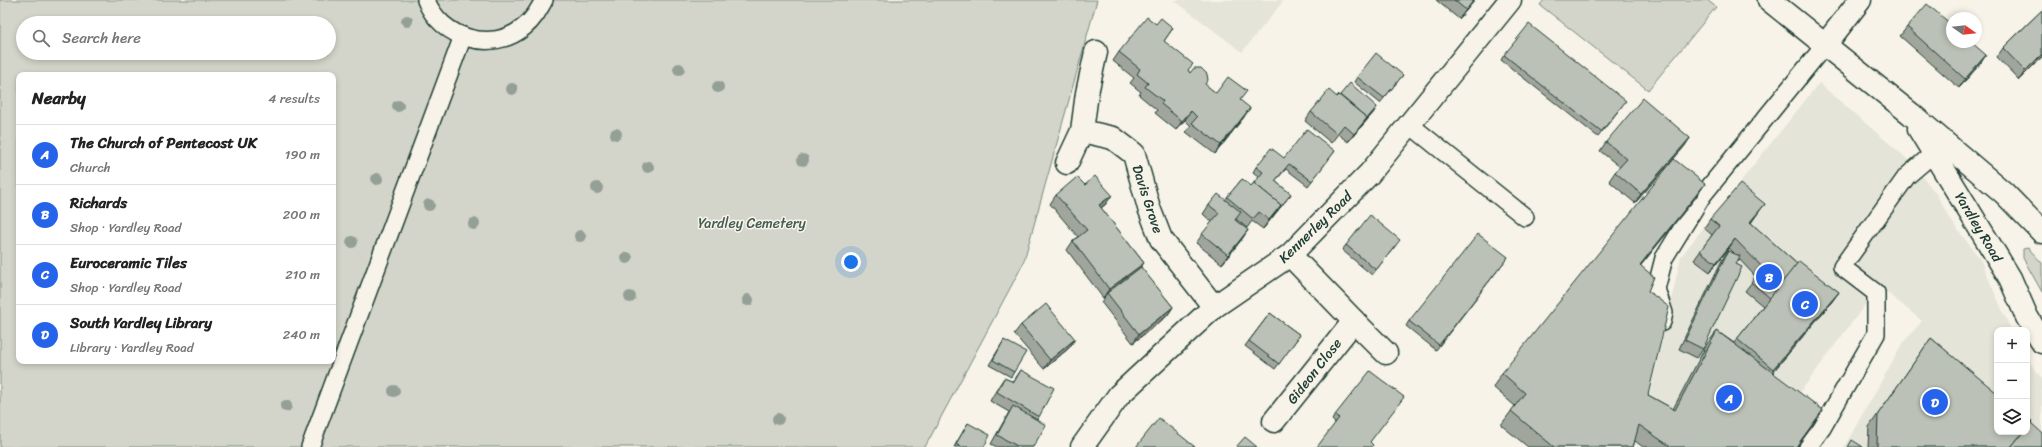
<!DOCTYPE html>
<html lang="en">
<head>
<meta charset="utf-8">
<style>
  body { margin:0; font-family:Sriracha,sans-serif; background:#f2f2f2; color:#222 }
  .controls { position:absolute; right:12px; bottom:12px; display:grid; overflow:hidden; border-radius:8px; box-shadow:0 2px 6px #0003 }
  .controls button { width:36px; height:36px; display:grid; place-items:center; padding:0; border:0; border-bottom:1px solid #e0e0e0; background:#fff; color:#222; font:20px sans-serif }
  .compass { position:absolute; left:1946px; top:12px; width:36px; height:36px; border-radius:50%; background:#fff; box-shadow:0 2px 6px #0003; rotate:104deg }
  .you { position:absolute; left:851px; top:262px; width:14px; height:14px; margin:-10px; border:3px solid #fff; border-radius:50%; background:#1a73e8; box-shadow:0 0 0 6px #1a73e833 }
  .badge { display:grid; place-items:center; width:26px; height:26px; border-radius:50%; background:#2563eb; color:#fff; font-size:13px; font-weight:700 }
  .pin { position:absolute; translate:-50% -50%; border:2px solid #fff; box-shadow:0 1px 4px #0006 }
  .list { margin:0; padding:0; list-style:none }
  h2 { display:flex; justify-content:space-between; align-items:center; height:52px; margin:0; padding:0 16px; font-size:17px }
  h2 small { font-size:13px; font-weight:400; color:#767676 }
  .list li { display:grid; grid-template-columns:26px 1fr auto; gap:12px; align-items:center; box-sizing:border-box; height:60px; padding:0 16px; border-top:1px solid #e0e0e0 }
  .list b { display:block; font-size:15px; white-space:nowrap }
  .list p { margin:0; font-size:13px; white-space:nowrap; color:#767676 }
  .list em { font-size:13px; font-style:normal; color:#767676 }
  .icon { flex:none; width:22px; height:22px; fill:none; stroke:currentColor; stroke-width:2; stroke-linecap:round; stroke-linejoin:round }
  .map { position:relative; flex:none; width:2042px; height:447px; overflow:hidden }
  .search { position:absolute; background:#fff; box-shadow:0 2px 6px #0003; left:16px; top:16px; width:320px; height:44px; display:flex; align-items:center; gap:10px; box-sizing:border-box; padding:0 14px; border-radius:22px; color:#767676; font-size:15px }
  .panel { position:absolute; background:#fff; box-shadow:0 2px 6px #0003; left:16px; top:72px; width:320px; height:292px; border-radius:8px }
  .map>svg:first-child { display:block }
</style>
</head>
<body>
<div class="map">
<svg width="2042" height="447" viewBox="0 0 2042 447">
  <rect width="100%" height="100%" fill="#f7f3e8"/>
  <filter id="ink" filterUnits="userSpaceOnUse"><feTurbulence type="fractalNoise" baseFrequency=".025" numOctaves="2"/><feDisplacementMap in="SourceGraphic" scale="8" xChannelSelector="R" yChannelSelector="G"/><feConvolveMatrix kernelMatrix="1 2 1 2 8 2 1 2 1" color-interpolation-filters="sRGB"/></filter>
  <g filter="url(#ink)">
    <g fill="#e5e4d9">
      <polygon points="1174,0 1284,0 1242,52"/>
      <polygon points="1819,83 1912,163 1937,195 1952,222 1980,259 2011,330 1997,330 1997,432 2027,432 2027,359 2042,378 2042,447 1844,447 1903,343 1922,321 1879,286 1798,395 1666,424 1646,412 1681,256"/>
    </g>
    <g fill="#d3d5ca" stroke="#79897f" fill-rule="evenodd">
      <path d="M 0,0 L 1097,0 L 1023,264 L 925,447 L 0,447 ZM 23,23 L 329,23 L 329,53 L 23,53 ZM 19,75 L 333,75 L 333,361 L 19,361 Z"/>
      <polygon points="1544,0 1707,0 1716,7 1648,90 1540,5"/>
      <polygon points="2028,248 2042,263 2042,292 2023,258 2023,249"/>
    </g>
    <g fill="none" stroke-linecap="round" stroke-linejoin="round">
      <defs>
        <g id="lane">
          <path d="M 426,0 C 440,38 492,54 524,27 C 533,20 538,11 544,0"/>
          <polyline points="1409,124 1525,217"/>
          <polyline points="1662,322 1664,313 1656,289 1664,258 1702,196 1825,45"/>
          <polyline points="310,447 463,36"/>
          <polyline points="1636,447 1637,443"/>
          <polyline points="1808,447 1822,428 1876,334 1876,293 1842,267 1907,176 1934,153"/>
        </g>
        <g id="street">
          <polyline points="1825,45 1860,0"/>
          <polyline points="1096,52 1087,93 1082,131 1113,138 1134,154 1149,208 1161,239 1214,307"/>
          <polyline points="1067,163 1082,131"/>
          <polyline points="1354,321 1386,353"/>
          <polyline points="1274,421 1354,321 1290,255"/>
          <polyline points="1082,447 1119,395 1214,307 1290,255 1370,173 1510,0"/>
        </g>
        <g id="primary">
          <polyline points="1769,0 1911,114 2004,193 2042,232"/>
          <polyline points="1919,129 2010,278 2027,317 2042,342"/>
        </g>
      </defs>
      <use href="#lane" stroke="#1f3d34" stroke-width="20"/>
      <use href="#street" stroke="#1f3d34" stroke-width="25"/>
      <use href="#primary" stroke="#1f3d34" stroke-width="25"/>
      <use href="#lane" stroke="#f7f3e8" stroke-width="17"/>
      <use href="#street" stroke="#f7f3e8" stroke-width="22"/>
      <use href="#primary" stroke="#f7f3e8" stroke-width="22"/>
    </g>
    <g fill="#949f96">
      <circle cx="407" cy="21" r="6"/>
      <circle cx="679" cy="69" r="6"/>
      <circle cx="718" cy="87" r="6"/>
      <circle cx="512" cy="89" r="6"/>
      <circle cx="398" cy="106" r="6"/>
      <circle cx="616" cy="134" r="6"/>
      <circle cx="803" cy="160" r="6"/>
      <circle cx="648" cy="167" r="6"/>
      <circle cx="377" cy="179" r="6"/>
      <circle cx="597" cy="188" r="6"/>
      <circle cx="429" cy="205" r="6"/>
      <circle cx="474" cy="224" r="6"/>
      <circle cx="580" cy="236" r="6"/>
      <circle cx="352" cy="242" r="6"/>
      <circle cx="627" cy="258" r="6"/>
      <circle cx="630" cy="297" r="6"/>
      <circle cx="748" cy="300" r="6"/>
      <circle cx="394" cy="391" r="6"/>
      <circle cx="286" cy="406" r="6"/>
      <circle cx="778" cy="419" r="6"/>
    </g>
    <g fill="#a1a69d" stroke="#1f3d34">
      <polygon points="1436,0 1475,0 1459,19"/>
      <polygon points="2042,10 2042,57 2019,80 1997,57 2003,48"/>
      <polygon points="1156,24 1173,28 1164,41 1190,73 1216,93 1240,100 1244,117 1215,154 1186,132 1191,126 1185,120 1176,130 1155,113 1157,110 1139,95 1141,92 1130,83 1134,78 1113,61 1119,52"/>
      <polygon points="1907,27 1986,55 1980,64 1959,88 1900,36"/>
      <polygon points="1504,55 1622,106 1598,137 1501,60"/>
      <polygon points="1403,75 1380,103 1354,82 1357,77"/>
      <polygon points="1337,97 1374,112 1348,142 1338,134 1331,143 1305,121 1311,112"/>
      <polygon points="1690,138 1684,147 1635,203 1609,181 1615,172 1620,167 1600,151 1606,142"/>
      <polygon points="1335,151 1308,186 1286,169 1275,181 1291,194 1263,229 1252,221 1247,228 1236,219 1235,220 1248,230 1242,239 1222,264 1196,243 1212,222 1203,214 1209,205 1225,200 1242,179 1251,186 1259,177 1253,172 1256,167 1284,158"/>
      <polygon points="1705,184 1696,197 1640,266 1648,291 1648,395 1673,409 1707,344 1717,331 1734,343 1763,306 1745,291 1756,277 1739,259 1736,264 1703,349 1697,358 1679,349 1722,260 1728,251 1734,253 1729,248 1710,272 1694,260 1712,235 1704,228 1710,219 1758,213 1751,223 1797,264 1839,292 1830,304 1773,372 1814,424 1797,447 1643,447 1635,441 1633,447 1528,447 1501,425 1515,406 1493,387 1502,373"/>
      <polygon points="1085,185 1106,204 1101,208 1144,263 1140,267 1173,307 1167,316 1133,343 1101,302 1105,297 1103,298 1067,250 1073,241 1078,237 1050,204 1056,195"/>
      <polygon points="1346,245 1396,245 1372,275 1342,250"/>
      <polygon points="1508,257 1436,350 1406,326 1409,321"/>
      <polygon points="1270,313 1300,335 1275,369 1245,346"/>
      <polygon points="1021,325 1075,339 1069,348 1044,369 1014,334"/>
      <polygon points="1931,338 2031,423 2042,447 1868,447 1869,427"/>
      <polygon points="1004,340 1014,372 1011,377 989,365"/>
      <polygon points="1021,370 1039,417 1037,419 1033,447 997,447 991,444 1009,412 990,401 998,387 1004,378 1013,382"/>
      <polygon points="1335,415 1370,442 1335,423 1332,420"/>
      <polygon points="968,423 984,447 954,447"/>
    </g>
    <g fill="#83877f" stroke="#1f3d34">
      <polygon points="1474,0 1475,0 1459,19 1466,10"/>
      <polygon points="2042,54 2042,57 2019,80 2025,71"/>
      <polygon points="1986,55 1980,64 1959,88 1965,79"/>
      <polygon points="1377,107 1374,112 1348,142 1354,134"/>
      <polygon points="1250,108 1244,117 1215,154 1221,145"/>
      <polygon points="1191,111 1185,120 1176,130 1182,121"/>
      <polygon points="1690,138 1684,147 1635,203 1641,194"/>
      <polygon points="1705,184 1696,197 1630,279 1640,265"/>
      <polygon points="1291,194 1263,229 1269,220"/>
      <polygon points="1112,195 1106,204 1093,214 1099,205"/>
      <polygon points="1765,204 1744,231 1750,222"/>
      <polygon points="1248,230 1242,239 1222,264 1228,255"/>
      <polygon points="1735,239 1729,248 1710,272 1716,263"/>
      <polygon points="1144,263 1137,272 1107,293 1103,298 1109,289"/>
      <polygon points="1839,292 1830,304 1765,381 1773,369"/>
      <polygon points="1173,307 1167,316 1133,343 1139,334"/>
      <polygon points="1075,339 1069,348 1044,369 1050,360"/>
      <polygon points="1823,410 1814,424 1796,447"/>
    </g>
    <g fill="#bbc1b6" stroke="#1f3d34">
      <polygon points="1454,0 1474,0 1466,10"/>
      <polygon points="1927,4 1952,25 1952,42 1971,42 1986,55 1965,79 1907,27"/>
      <polygon points="2042,10 2042,54 2025,71 2003,48"/>
      <polygon points="1147,17 1156,24 1161,18 1173,28 1164,41 1193,64 1188,70 1190,73 1194,68 1201,68 1207,74 1208,80 1205,84 1216,93 1228,77 1247,91 1240,100 1250,108 1221,145 1192,123 1197,117 1191,111 1182,121 1161,104 1163,101 1145,87 1148,83 1137,74 1140,69 1119,52"/>
      <polygon points="1529,24 1626,101 1601,132 1504,55"/>
      <polygon points="1376,53 1403,75 1384,98 1357,77"/>
      <polygon points="1350,83 1377,107 1364,122 1367,118 1340,95"/>
      <polygon points="1329,90 1337,97 1339,95 1367,118 1354,134 1344,125 1337,134 1311,112"/>
      <polygon points="1643,98 1690,138 1641,194 1615,172 1627,159 1606,142"/>
      <polygon points="1307,129 1335,151 1312,181 1289,164 1275,181 1291,194 1279,209 1281,205 1254,183 1263,172 1256,167 1271,148 1284,158"/>
      <polygon points="1674,159 1705,184 1640,265 1654,277 1648,291 1669,307 1648,395 1675,410 1717,331 1823,410 1796,447 1671,447 1639,425 1633,447 1554,447 1511,411 1525,393 1502,373"/>
      <polygon points="1095,176 1112,195 1099,205 1144,263 1109,289 1073,241 1087,230 1056,195 1077,177 1085,185"/>
      <polygon points="1242,179 1251,186 1254,183 1281,205 1269,220 1259,212 1253,219 1227,197"/>
      <polygon points="1740,184 1765,204 1750,222 1797,264 1770,298 1751,282 1763,268 1735,239 1716,263 1700,251 1719,226 1710,219"/>
      <polygon points="1218,194 1241,212 1235,220 1248,230 1228,255 1202,234 1219,213 1209,205"/>
      <polygon points="1370,215 1400,240 1376,270 1346,245"/>
      <polygon points="1478,234 1508,257 1439,345 1409,321"/>
      <polygon points="1728,251 1740,256 1736,264 1742,267 1703,349 1685,340"/>
      <polygon points="1799,261 1839,292 1773,369 1737,339"/>
      <polygon points="1141,267 1173,307 1139,334 1107,293"/>
      <polygon points="1046,304 1075,339 1050,360 1021,325"/>
      <polygon points="1270,313 1300,335 1279,364 1249,341"/>
      <polygon points="1931,338 1997,393 1997,432 2023,432 2011,447 1873,447 1877,446 1878,414"/>
      <polygon points="1004,340 1026,352 1014,372 993,360"/>
      <polygon points="1021,370 1054,388 1039,417 997,392 1004,378 1014,382"/>
      <polygon points="1370,371 1404,397 1370,442 1373,445 1372,447 1317,447 1339,418 1335,415"/>
      <polygon points="1013,406 1046,425 1033,447 1019,447 997,435"/>
      <polygon points="2027,417 2032,421 2027,427"/>
      <polygon points="1159,418 1195,447 1136,447"/>
      <polygon points="968,423 990,435 984,447 961,447 956,444"/>
      <polygon points="2031,423 2042,433 2042,447 2011,447 2023,432 2027,432 2027,428"/>
      <polygon points="1245,437 1257,447 1236,447"/>
      <polygon points="1852,440 1863,447 1848,447"/>
    </g>
  </g>
  <g text-anchor="middle" stroke-width="3" stroke-linejoin="round" paint-order="stroke">
    <g font-size="14" fill="#1f3d34" stroke="#f7f3e8">
      <text transform="translate(1148 199) rotate(72)" y="5">Davis Grove</text>
      <text transform="translate(1315 227) rotate(-44)" y="5">Kennerley Road</text>
      <text transform="translate(1979 227) rotate(59)" y="5">Yardley Road</text>
      <text transform="translate(1314 371) rotate(-52)" y="5">Gideon Close</text>
    </g>
    <g font-size="14" fill="#435b52" stroke="#f7f3e8">
      <text x="752" y="228">Yardley Cemetery</text>
    </g>
  </g>
</svg>
<div class="controls">
<button>+</button>
<button>−</button>
<button><svg class="icon" aria-label="layers" viewBox="0 0 24 24"><path d="M12 4l9 5-9 5-9-5zM3 14l9 5 9-5"/></svg></button>
</div>
<svg class="compass" viewBox="-18 -18 36 36"><path d="M0-13l5 13h-10z" fill="#e53935"/><path d="M0 13l5-13h-10z" fill="#767676"/></svg>
<div class="you"></div>
<div class="pin badge" style="left:1729px;top:398px">A</div>
<div class="pin badge" style="left:1769px;top:277px">B</div>
<div class="pin badge" style="left:1805px;top:304px">C</div>
<div class="pin badge" style="left:1935px;top:402px">D</div>
<div class="search"><svg class="icon" aria-label="search" viewBox="0 0 24 24"><circle cx="10" cy="10" r="6"/><path d="M15 15l6 6"/></svg>Search here</div>
<section class="panel">
<h2>Nearby<small>4 results</small></h2>
<ul class="list">
<li><span class="badge">A</span><div><b>The Church of Pentecost UK</b><p>Church</p></div><em>190 m</em></li>
<li><span class="badge">B</span><div><b>Richards</b><p>Shop · Yardley Road</p></div><em>200 m</em></li>
<li><span class="badge">C</span><div><b>Euroceramic Tiles</b><p>Shop · Yardley Road</p></div><em>210 m</em></li>
<li><span class="badge">D</span><div><b>South Yardley Library</b><p>Library · Yardley Road</p></div><em>240 m</em></li>
</ul>
</section>
</div>
</body>
</html>
